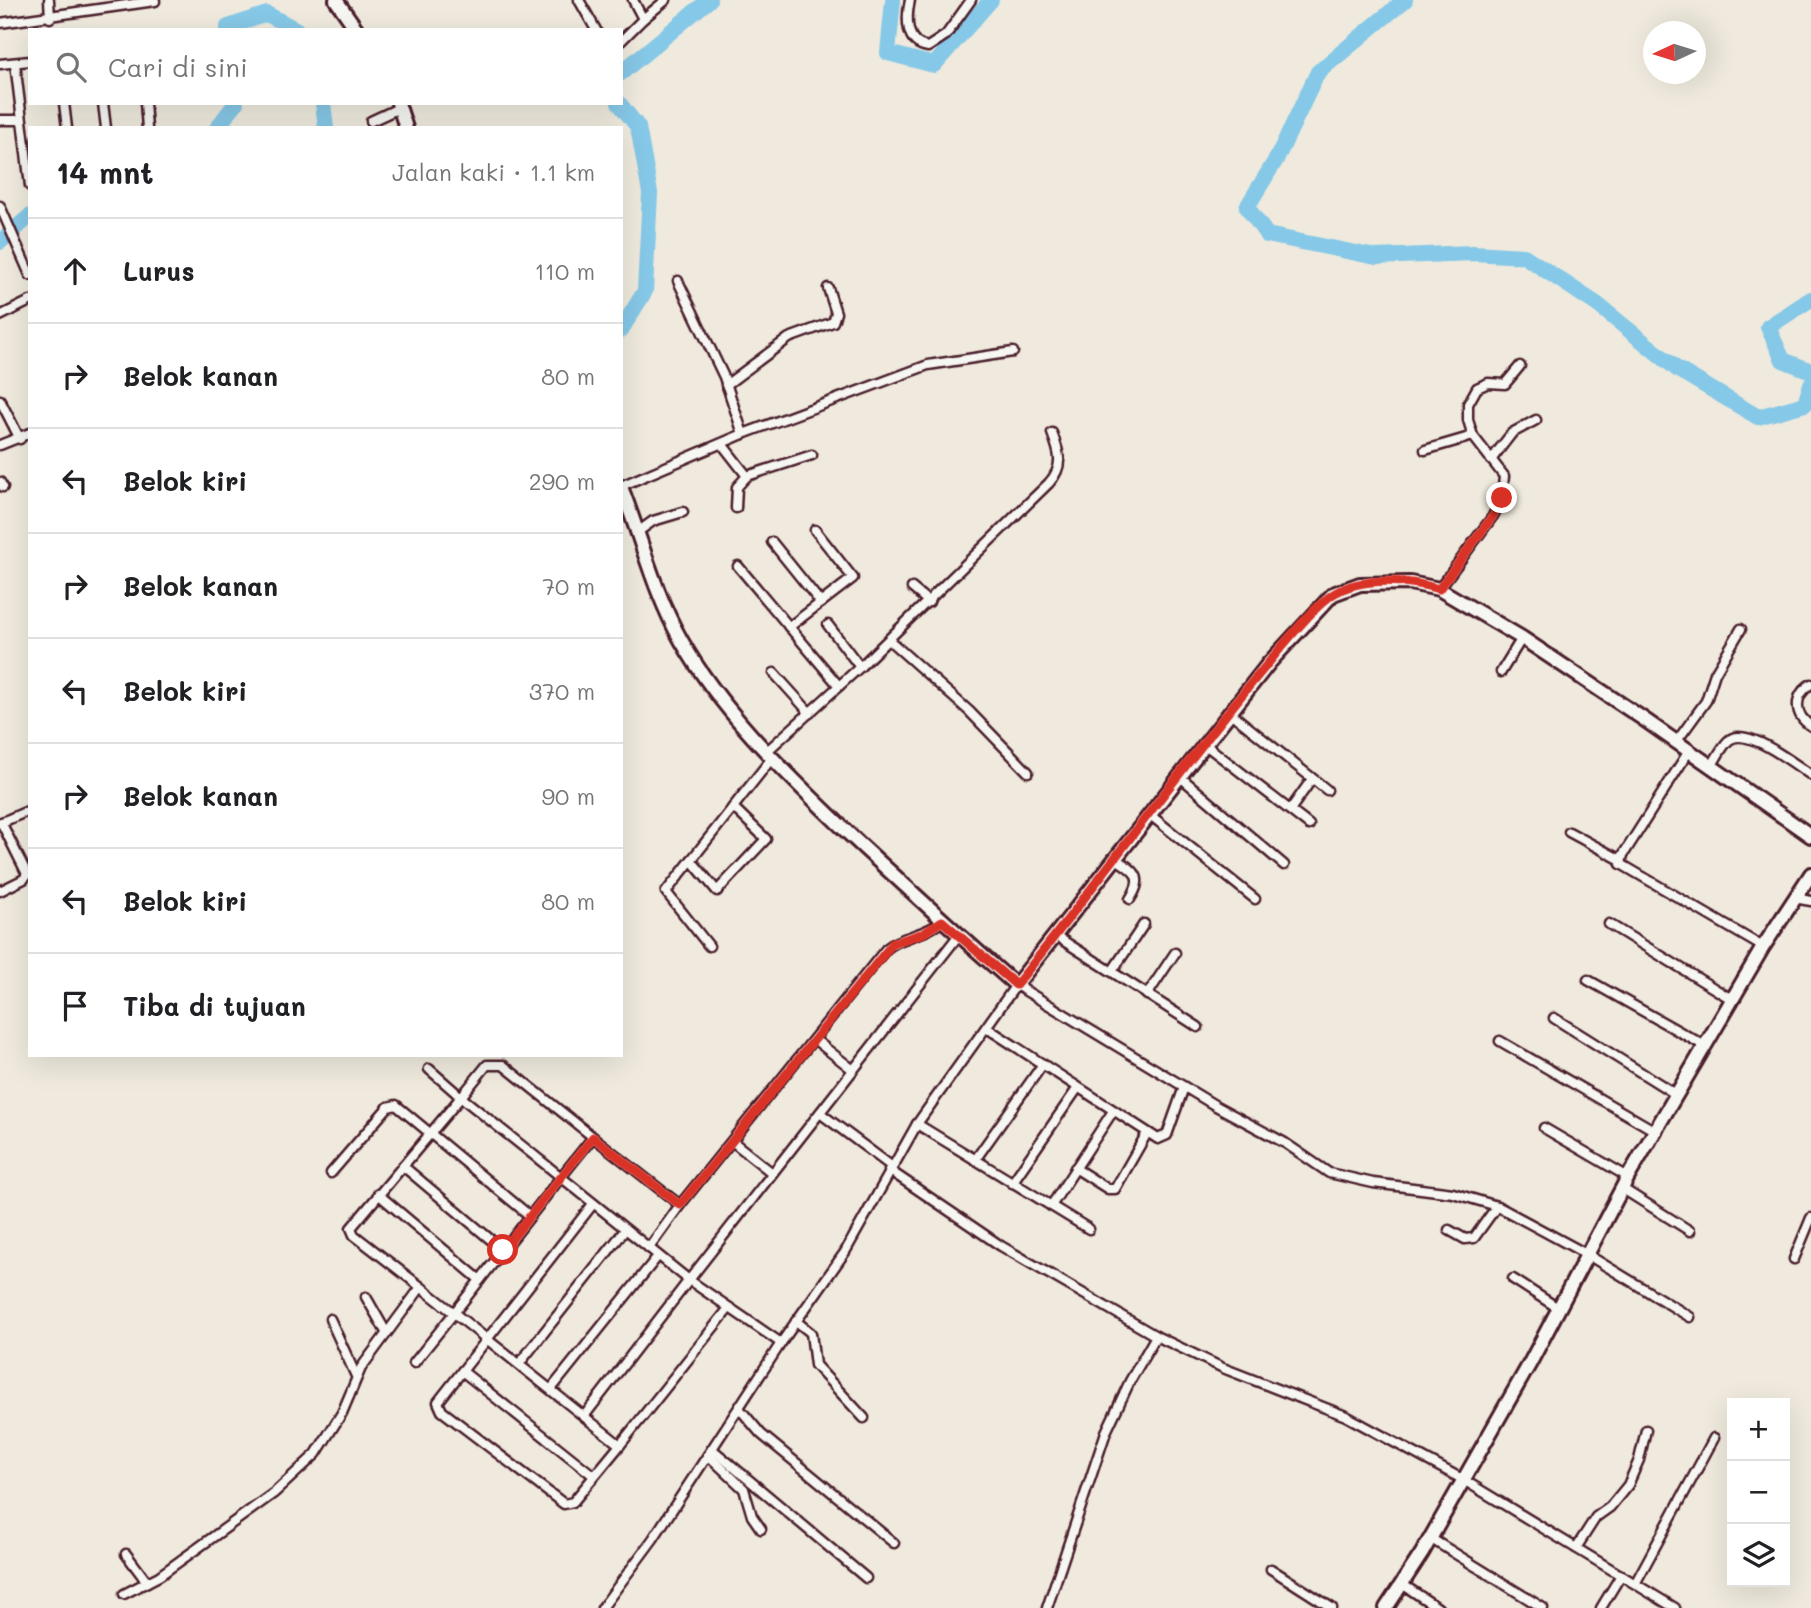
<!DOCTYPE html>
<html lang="id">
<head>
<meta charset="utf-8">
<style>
  body { margin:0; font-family:Mali,sans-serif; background:#f6f6f6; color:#202124 }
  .controls { position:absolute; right:21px; bottom:21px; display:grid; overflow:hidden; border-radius:0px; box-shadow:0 7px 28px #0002 }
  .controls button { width:63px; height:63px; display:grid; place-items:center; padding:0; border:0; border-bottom:2px solid #e0e0e0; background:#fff; color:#202124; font:35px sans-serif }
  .compass { position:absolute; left:1643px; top:21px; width:63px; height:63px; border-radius:50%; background:#fff; box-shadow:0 7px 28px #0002; rotate:266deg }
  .stop { position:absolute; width:21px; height:21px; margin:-16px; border:5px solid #d93025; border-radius:50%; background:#fff }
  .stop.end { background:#d93025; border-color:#fff; box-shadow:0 2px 7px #0008 }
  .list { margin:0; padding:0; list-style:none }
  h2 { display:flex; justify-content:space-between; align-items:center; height:91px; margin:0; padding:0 28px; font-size:30px }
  h2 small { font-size:23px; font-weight:400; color:#757577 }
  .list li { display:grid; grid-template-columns:46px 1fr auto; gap:21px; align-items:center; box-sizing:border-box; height:105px; padding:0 28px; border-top:2px solid #e0e0e0 }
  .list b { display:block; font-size:26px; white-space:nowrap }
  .list em { font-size:23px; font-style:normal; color:#757577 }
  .icon { flex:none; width:38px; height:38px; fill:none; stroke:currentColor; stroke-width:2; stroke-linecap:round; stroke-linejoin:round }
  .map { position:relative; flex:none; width:1811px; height:1608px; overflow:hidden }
  .search { position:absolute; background:#fff; box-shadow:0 7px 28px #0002; left:28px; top:28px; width:595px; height:77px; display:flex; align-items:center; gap:18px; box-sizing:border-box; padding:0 24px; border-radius:0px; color:#757577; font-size:26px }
  .panel { position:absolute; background:#fff; box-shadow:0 7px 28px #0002; left:28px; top:126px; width:595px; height:931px; border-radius:0px }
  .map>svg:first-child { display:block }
</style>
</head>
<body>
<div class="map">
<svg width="1811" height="1608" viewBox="0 0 1811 1608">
  <rect width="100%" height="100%" fill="#efeadd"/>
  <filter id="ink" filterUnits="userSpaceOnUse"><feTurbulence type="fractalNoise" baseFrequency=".0143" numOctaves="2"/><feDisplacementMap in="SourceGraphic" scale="14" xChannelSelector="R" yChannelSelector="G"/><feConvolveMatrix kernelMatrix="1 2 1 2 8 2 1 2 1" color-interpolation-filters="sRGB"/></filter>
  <g filter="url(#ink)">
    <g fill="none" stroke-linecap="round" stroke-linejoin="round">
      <g stroke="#86c8e7" stroke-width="16">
        <polyline points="893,0 888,53 934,65 991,0"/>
        <polyline points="1405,0 1318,72 1277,158 1247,207 1267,235 1376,257 1473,253 1524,256 1598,305 1677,369 1758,417 1805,404 1811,384"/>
        <polyline points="228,30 228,27 267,14 297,30"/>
        <polyline points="621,73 709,0"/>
        <polyline points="323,103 326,128"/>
        <polyline points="619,103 638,127 650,193 645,291 621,330"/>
        <polyline points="217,128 236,103"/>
        <polyline points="0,242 30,216"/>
        <polyline points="1811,299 1768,327 1783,360 1811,371"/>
      </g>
      <defs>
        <g id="street">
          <polyline points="49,0 50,18"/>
          <polyline points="579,0 596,30"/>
          <polyline points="633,0 643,19 666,0"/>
          <path d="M 910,0 C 906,18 905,44 928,47 L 946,35 L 971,0"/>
          <polyline points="0,23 155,1"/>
          <polyline points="621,41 643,19"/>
          <polyline points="15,63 30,186"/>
          <polyline points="0,64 30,61"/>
          <polyline points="64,103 67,128"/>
          <polyline points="103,103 106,128"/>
          <polyline points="145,103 147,128"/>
          <polyline points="0,120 20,120"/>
          <polyline points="371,121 399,108"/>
          <polyline points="0,206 30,275"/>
          <polyline points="678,281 724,377 743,434"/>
          <polyline points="0,316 30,301"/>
          <polyline points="726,385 789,338 833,322 836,313 828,288"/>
          <polyline points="0,400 20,439"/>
          <polyline points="722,444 747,476 812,455"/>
          <polyline points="0,445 30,433"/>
          <polyline points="1425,450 1473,436"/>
          <polyline points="1491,460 1512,433 1536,420"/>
          <polyline points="0,482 3,487"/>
          <polyline points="621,486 743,434 928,365 1013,352"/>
          <polyline points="736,508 737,487 747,476"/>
          <polyline points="639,531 653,521 683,512"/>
          <polyline points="772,542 821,603"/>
          <polyline points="738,566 839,686"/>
          <polyline points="912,588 929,602"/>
          <polyline points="1439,589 1493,516 1502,498 1504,476 1473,436 1468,420 1468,404 1477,388 1488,383 1505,384 1520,366"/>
          <polyline points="828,625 860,667"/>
          <polyline points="789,627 853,578 815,530"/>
          <polyline points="889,640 969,711 1028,772"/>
          <polyline points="1501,672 1522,638"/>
          <polyline points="774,673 810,713"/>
          <path d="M 1811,684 C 1793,696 1794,715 1811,726"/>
          <polyline points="1228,711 1327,790"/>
          <polyline points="1677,741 1706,701 1715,673 1741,629"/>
          <polyline points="1203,743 1309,825"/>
          <polyline points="1689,751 1623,855 1621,864 1763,947"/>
          <path d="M 766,752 L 860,667 L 1049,483 C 1064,466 1060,454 1052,433"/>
          <path d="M 1712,765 C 1717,757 1722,747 1728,741 C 1745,724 1795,765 1811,775"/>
          <polyline points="1178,775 1284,865"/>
          <polyline points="1290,810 1312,779"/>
          <polyline points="1149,814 1255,899"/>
          <polyline points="0,823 30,810"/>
          <polyline points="1569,832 1621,860"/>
          <path d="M 1116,859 C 1135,871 1145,877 1130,899"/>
          <polyline points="691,860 717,891 766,839 733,807"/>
          <polyline points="0,891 24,879 27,874 1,822"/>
          <polyline points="1794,898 1811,901"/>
          <polyline points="1609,924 1733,1000"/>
          <polyline points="1056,936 1198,1027"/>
          <polyline points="709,946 666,892 772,758"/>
          <polyline points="1113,970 1144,924"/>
          <polyline points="1588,980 1705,1046"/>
          <polyline points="1147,995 1175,953"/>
          <polyline points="1554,1018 1677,1095"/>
          <polyline points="987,1028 1158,1139 1167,1135 1184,1087"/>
          <polyline points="814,1039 852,1069"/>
          <polyline points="1500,1041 1657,1132"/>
          <polyline points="429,1069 461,1097 487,1065 503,1065 593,1137"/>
          <polyline points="820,1113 891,1166"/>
          <polyline points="917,1124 1089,1229"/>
          <polyline points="1544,1128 1628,1177"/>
          <polyline points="732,1141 771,1172"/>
          <polyline points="975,1160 1043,1064"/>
          <polyline points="403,1166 503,1250"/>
          <polyline points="1075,1168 1108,1189 1115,1189 1147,1133"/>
          <polyline points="889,1170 1001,1246 1156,1336 1223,1368 1346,1416 1462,1479 1675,1608"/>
          <polyline points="331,1173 388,1107 396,1105 530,1216"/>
          <polyline points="1012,1183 1077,1089"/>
          <polyline points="1623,1189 1690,1231"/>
          <polyline points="378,1194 480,1280"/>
          <polyline points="593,1204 438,1402 442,1411 564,1504 573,1502 620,1445"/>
          <polyline points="1051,1206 1113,1111"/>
          <polyline points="1449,1230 1465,1239 1474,1238 1497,1206"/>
          <path d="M 649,1248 L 680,1205 L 886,949 C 902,935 925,936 942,921"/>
          <polyline points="1794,1259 1811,1218"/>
          <polyline points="1513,1279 1558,1308"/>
          <polyline points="421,1287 354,1235 351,1228 461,1097 561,1177 593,1137 680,1205"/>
          <polyline points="366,1297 386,1332"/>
          <polyline points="330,1319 356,1376"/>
          <polyline points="796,1321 811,1333 815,1365 864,1418"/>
          <polyline points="414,1363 454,1313 620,1445 729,1308"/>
          <polyline points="519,1364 625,1230"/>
          <polyline points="462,1371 594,1476"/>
          <polyline points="552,1388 658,1256"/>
          <polyline points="739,1408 761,1434 894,1543"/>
          <polyline points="585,1415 689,1280 781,1343"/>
          <polyline points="712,1449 866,1578"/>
          <polyline points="708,1455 744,1489 752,1516 761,1529"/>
          <polyline points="1430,1538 1543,1608"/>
          <polyline points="1576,1548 1596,1517 1610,1507 1628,1485 1639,1460 1646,1430"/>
          <polyline points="126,1554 147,1582"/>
          <polyline points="1271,1569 1332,1608"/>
          <polyline points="1636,1582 1714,1438"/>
          <polyline points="1402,1584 1438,1608"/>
          <polyline points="124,1594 159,1576 274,1493 316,1454 342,1413 361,1368 421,1287 454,1313 561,1177 689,1280 958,936"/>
          <polyline points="602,1608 653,1539 781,1343 845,1252 917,1124 1016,985 1216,1106 1285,1143 1329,1173 1373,1183 1453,1193 1497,1206 1588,1255 1690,1317"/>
          <polyline points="1047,1608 1106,1432 1130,1381 1156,1336"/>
          <polyline points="1601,1608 1621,1575"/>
        </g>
        <g id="secondary">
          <polyline points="336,0 357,30"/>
          <polyline points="398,103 406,128"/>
          <path d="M 621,487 C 641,537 654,593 681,640 C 722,713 787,774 847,832 C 903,884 958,935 1016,985 L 1269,663 L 1333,594 L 1360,584 L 1410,583 L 1439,589 L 1522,638 L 1642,718 L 1811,836"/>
          <polyline points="1386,1608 1422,1553 1530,1363 1628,1177 1763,947 1811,874"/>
        </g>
      </defs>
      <use href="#street" stroke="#4a1f2b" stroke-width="13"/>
      <use href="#secondary" stroke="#4a1f2b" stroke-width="18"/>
      <use href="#street" stroke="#f6f6f2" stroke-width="8"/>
      <use href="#secondary" stroke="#f6f6f2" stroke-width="12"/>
    </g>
  </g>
  <g fill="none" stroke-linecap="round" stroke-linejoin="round" filter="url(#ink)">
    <path stroke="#d93025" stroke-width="9" d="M 503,1250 L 593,1137 L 680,1205 L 893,943 L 924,933 L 942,921 L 1016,985 C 1099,882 1175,775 1259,674 C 1277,653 1313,606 1335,593 C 1364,576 1409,580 1439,589 L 1493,516 L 1502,498"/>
  </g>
</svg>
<div class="controls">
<button>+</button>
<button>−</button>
<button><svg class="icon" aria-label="layers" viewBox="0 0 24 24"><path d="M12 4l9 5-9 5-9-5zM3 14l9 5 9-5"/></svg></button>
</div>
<svg class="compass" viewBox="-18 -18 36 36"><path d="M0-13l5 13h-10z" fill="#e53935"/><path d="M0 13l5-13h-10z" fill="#757577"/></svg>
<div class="stop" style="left:503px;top:1250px"></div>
<div class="stop end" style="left:1502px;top:498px"></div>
<div class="search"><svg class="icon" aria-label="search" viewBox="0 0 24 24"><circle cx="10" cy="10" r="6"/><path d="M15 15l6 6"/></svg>Cari di sini</div>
<section class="panel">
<h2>14 mnt<small>Jalan kaki · 1.1 km</small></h2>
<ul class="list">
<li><svg class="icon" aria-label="ahead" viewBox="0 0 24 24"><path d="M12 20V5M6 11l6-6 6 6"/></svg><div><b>Lurus</b></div><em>110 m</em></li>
<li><svg class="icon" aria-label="right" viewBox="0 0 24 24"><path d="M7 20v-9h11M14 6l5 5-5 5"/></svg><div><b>Belok kanan</b></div><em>80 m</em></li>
<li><svg class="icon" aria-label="left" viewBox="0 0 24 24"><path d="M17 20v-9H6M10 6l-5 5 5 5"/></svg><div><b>Belok kiri</b></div><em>290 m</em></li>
<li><svg class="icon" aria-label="right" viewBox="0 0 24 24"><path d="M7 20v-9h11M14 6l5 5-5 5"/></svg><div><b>Belok kanan</b></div><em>70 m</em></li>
<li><svg class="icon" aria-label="left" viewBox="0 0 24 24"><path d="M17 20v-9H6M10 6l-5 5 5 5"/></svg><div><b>Belok kiri</b></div><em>370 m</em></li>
<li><svg class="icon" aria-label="right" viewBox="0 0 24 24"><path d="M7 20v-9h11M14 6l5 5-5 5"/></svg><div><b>Belok kanan</b></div><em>90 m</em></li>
<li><svg class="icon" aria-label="left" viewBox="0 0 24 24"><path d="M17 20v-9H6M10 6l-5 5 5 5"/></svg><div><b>Belok kiri</b></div><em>80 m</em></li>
<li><svg class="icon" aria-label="arrive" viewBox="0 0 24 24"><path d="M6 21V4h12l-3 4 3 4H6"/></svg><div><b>Tiba di tujuan</b></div></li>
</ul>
</section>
</div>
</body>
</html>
